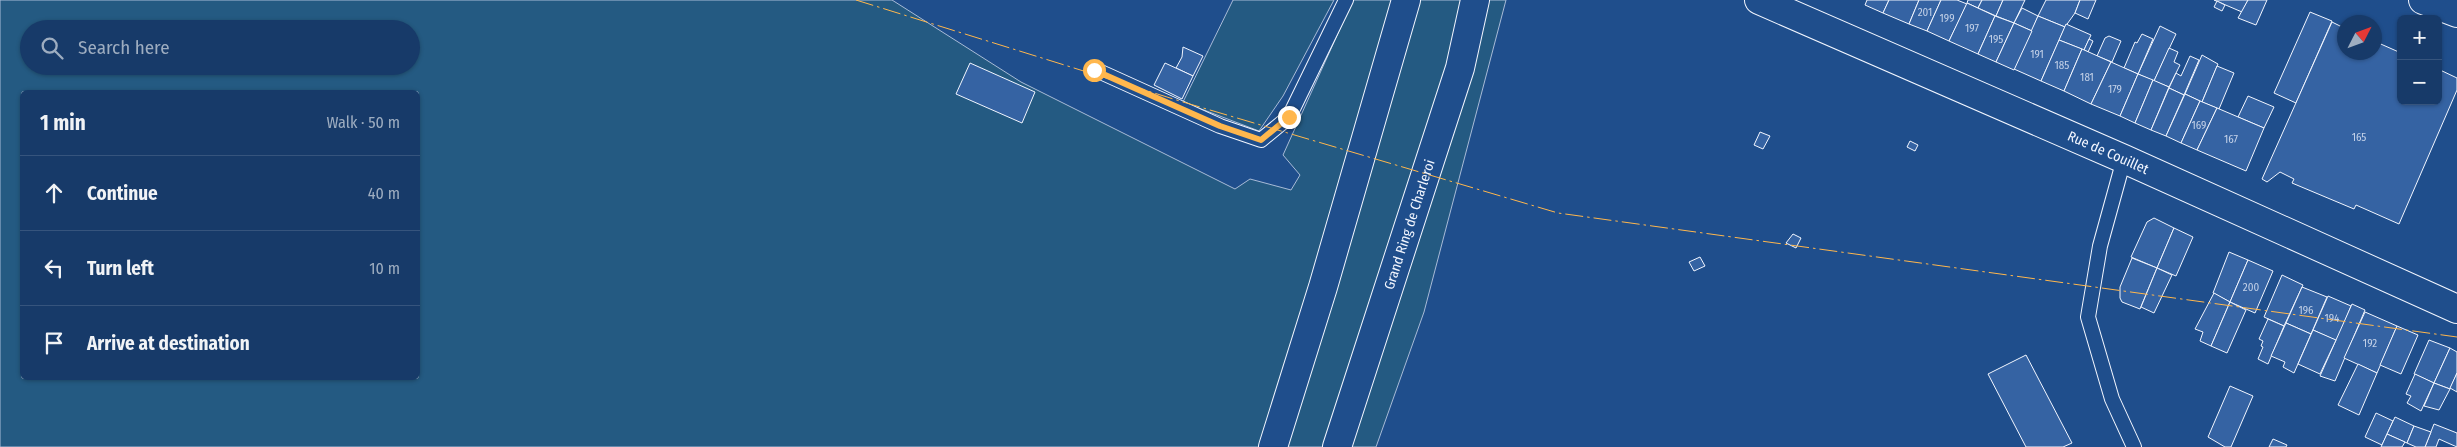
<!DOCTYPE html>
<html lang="en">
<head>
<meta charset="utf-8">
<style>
  body { margin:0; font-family:"Fira Sans Condensed",sans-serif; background:#20416f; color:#f1f3f6 }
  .controls { position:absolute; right:15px; top:15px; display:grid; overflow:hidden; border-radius:8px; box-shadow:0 1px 4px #0004 }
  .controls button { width:45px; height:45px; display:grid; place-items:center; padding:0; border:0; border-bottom:1px solid #36547d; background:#173a69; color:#f1f3f6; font:25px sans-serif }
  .compass { position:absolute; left:2337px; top:15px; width:45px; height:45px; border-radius:50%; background:#173a69; box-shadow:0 1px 4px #0004; rotate:48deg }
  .stop { position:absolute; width:15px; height:15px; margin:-11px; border:4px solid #ffb74d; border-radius:50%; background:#fff }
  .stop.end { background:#ffb74d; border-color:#fff; box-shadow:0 1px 5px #0008 }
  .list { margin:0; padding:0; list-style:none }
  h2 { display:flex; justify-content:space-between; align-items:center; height:65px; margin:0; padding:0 20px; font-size:21px }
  h2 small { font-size:16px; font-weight:400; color:#9eadc0 }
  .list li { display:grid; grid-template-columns:32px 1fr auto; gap:15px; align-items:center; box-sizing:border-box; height:75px; padding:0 20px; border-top:1px solid #36547d }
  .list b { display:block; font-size:19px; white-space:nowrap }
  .list em { font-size:16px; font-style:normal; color:#9eadc0 }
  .icon { flex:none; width:28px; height:28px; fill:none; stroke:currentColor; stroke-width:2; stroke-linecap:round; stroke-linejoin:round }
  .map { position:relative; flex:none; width:2457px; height:447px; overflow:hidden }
  .search { position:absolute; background:#173a69; box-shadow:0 1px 4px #0004; left:20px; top:20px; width:400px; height:55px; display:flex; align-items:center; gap:12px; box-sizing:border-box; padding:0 18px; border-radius:28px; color:#9eadc0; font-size:19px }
  .panel { position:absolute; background:#173a69; box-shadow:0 1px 4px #0004; left:20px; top:90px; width:400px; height:290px; border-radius:8px }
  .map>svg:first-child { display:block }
</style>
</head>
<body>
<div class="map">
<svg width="2457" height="447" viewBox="0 0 2457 447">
  <rect width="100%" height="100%" fill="#1f4e8c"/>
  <g fill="#245a82" stroke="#a8bbd7" fill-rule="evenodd">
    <path d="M 0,0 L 892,0 L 1021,82 L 1235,189 L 1250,179 L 1291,190 L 1300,175 L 1283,155 L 1353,0 L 1506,0 L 1424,312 L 1376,447 L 0,447 ZM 29,29 L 411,29 L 411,66 L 29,66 ZM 22,92 L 418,92 L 418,378 L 22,378 Z"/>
    <polygon points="1233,0 1334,0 1283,96 1259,131 1183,102"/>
  </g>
  <g fill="#3563a3" stroke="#f2f6ff">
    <polygon points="1867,0 1889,0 1883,13 1865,5"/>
    <polygon points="1889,0 1919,0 1909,24 1883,13"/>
    <polygon points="1919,0 1941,0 1927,31 1909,24"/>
    <polygon points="1941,0 1957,0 1967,4 1949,41 1927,31"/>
    <polygon points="1968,0 1982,0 1978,8 1967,3"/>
    <polygon points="1982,0 2003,0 1996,16 1978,8"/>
    <polygon points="2003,0 2025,0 2014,23 1996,16"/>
    <polygon points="2046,0 2080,0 2075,13 2065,27 2038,16"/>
    <polygon points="2080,0 2096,0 2088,19 2075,13"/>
    <polygon points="2214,0 2248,0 2242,12"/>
    <polygon points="2248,0 2267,0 2256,25 2238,18"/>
    <polygon points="2217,1 2225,5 2222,11 2214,7"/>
    <polygon points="1967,3 1995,16 1978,54 1949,41"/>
    <polygon points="2022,8 2038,16 2032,31 2014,23"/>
    <polygon points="2310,12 2332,21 2296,103 2274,93"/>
    <polygon points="1995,16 2014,23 1996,62 1978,54"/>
    <polygon points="2038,16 2065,27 2041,81 2014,69"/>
    <polygon points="2332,22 2344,28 2344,52 2374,52 2374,41 2401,53 2401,101 2438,101 2438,69 2457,78 2457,90 2399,224 2356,205 2354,209 2292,183 2294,179 2280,172 2267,182 2262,179"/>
    <polygon points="2014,23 2032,31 2014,70 1996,62"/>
    <polygon points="2066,24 2091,35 2084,50 2059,40"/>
    <polygon points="2160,26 2176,34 2154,81 2138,74"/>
    <polygon points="2142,34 2153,39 2138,74 2124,68 2135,42 2137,43"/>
    <polygon points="2109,36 2121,41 2112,62 2097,56 2105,38"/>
    <polygon points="2089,39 2093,41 2088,52 2084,50"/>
    <polygon points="2059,40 2082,49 2064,91 2041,81"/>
    <polygon points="1183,47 1203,56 1193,76 1176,68 1182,57"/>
    <polygon points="2169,48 2178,52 2174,62 2180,65 2169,87 2154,81"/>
    <polygon points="2082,49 2111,62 2091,104 2064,91"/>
    <polygon points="2202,55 2218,64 2202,102 2185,94"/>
    <polygon points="2190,56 2199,60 2184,95 2169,88 2176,73 2181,76"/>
    <polygon points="2111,62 2138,74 2120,116 2091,104"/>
    <polygon points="970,63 1035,92 1022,123 956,94"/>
    <polygon points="1165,63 1193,76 1182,99 1154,85"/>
    <polygon points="2217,66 2234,73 2219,109 2202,102"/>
    <polygon points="2138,74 2153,80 2135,123 2120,116"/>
    <polygon points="2153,80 2169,87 2151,130 2135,123"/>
    <polygon points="2169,88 2184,95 2166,136 2151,130"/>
    <polygon points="2185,94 2200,101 2181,143 2166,136"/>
    <polygon points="2248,96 2274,107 2264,128 2238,117"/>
    <polygon points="2200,101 2217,108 2197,150 2181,143"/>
    <polygon points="2217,108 2264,128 2246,171 2197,150"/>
    <polygon points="1760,132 1770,136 1763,149 1754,145"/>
    <polygon points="1910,141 1918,145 1915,151 1907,147"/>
    <polygon points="2154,218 2174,228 2157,268 2131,257 2147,222"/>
    <polygon points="2174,228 2193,237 2176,276 2157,268"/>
    <polygon points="1793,234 1801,238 1796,248 1786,243"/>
    <polygon points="2229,252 2248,260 2230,302 2213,293"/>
    <polygon points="1700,257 1705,266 1694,271 1689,262"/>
    <polygon points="2132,258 2157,268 2140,309 2122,302 2120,298 2120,287"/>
    <polygon points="2248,260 2273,271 2255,313 2230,302"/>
    <polygon points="2157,268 2172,275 2154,313 2141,307"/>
    <polygon points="2282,275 2303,285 2284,326 2264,317"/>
    <polygon points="2302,287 2327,297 2311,334 2286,323"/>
    <polygon points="2214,293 2230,302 2211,346 2200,341 2203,332 2195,329"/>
    <polygon points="2328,296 2351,306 2337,341 2313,330"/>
    <polygon points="2230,302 2246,310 2227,353 2211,346"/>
    <polygon points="2352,304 2365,310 2335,381 2320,376"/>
    <polygon points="2365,312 2397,326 2377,373 2344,358"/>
    <polygon points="2268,319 2284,326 2268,364 2258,359 2263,347 2261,346 2263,341 2259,339"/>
    <polygon points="2286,323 2311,334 2294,373 2283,367 2285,362 2271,356"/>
    <polygon points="2397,326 2418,335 2401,374 2380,365"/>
    <polygon points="2313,330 2336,340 2320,374 2298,364"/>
    <polygon points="2429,340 2450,348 2434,383 2414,374"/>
    <polygon points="2450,348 2457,352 2457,373 2450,389 2434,383"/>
    <polygon points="2026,355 2072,443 2063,447 2026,447 1988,374"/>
    <polygon points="2358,364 2377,373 2359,415 2338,405"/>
    <polygon points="2457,373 2457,392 2450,388"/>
    <polygon points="2415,374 2434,383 2421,411 2407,403 2411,396 2406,394"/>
    <polygon points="2434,383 2450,389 2439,410 2424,406"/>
    <polygon points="2230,386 2253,396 2231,447 2225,447 2208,437"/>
    <polygon points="2376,413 2393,421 2382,445 2365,437"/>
    <polygon points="2395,417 2414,426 2407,443 2387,434"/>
    <polygon points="2434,424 2457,433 2457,447 2439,439 2436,447 2425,447"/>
    <polygon points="2414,426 2431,432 2425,447 2416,447 2407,443"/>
    <polygon points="2387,434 2405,442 2402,447 2381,447"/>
    <polygon points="2273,439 2287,445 2286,447 2269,447"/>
  </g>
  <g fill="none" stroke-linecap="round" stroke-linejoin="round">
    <defs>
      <g id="service">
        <polyline points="1094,69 1220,126 1261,140 1289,117 1346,0"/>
        <polyline points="2124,159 2100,246 2088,317 2112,399 2134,447"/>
      </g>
      <polyline id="minor" points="2423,0 2457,13"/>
      <g id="secondary">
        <path id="s1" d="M 1759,0 L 2124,159 L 2457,309"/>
      </g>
      <g id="motorway">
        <polyline points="1273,447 1323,287 1406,0"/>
        <path id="s2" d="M 1337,447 L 1460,68 L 1475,0"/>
      </g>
    </defs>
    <use href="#service" stroke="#f2f6ff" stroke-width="16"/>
    <use href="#minor" stroke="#f2f6ff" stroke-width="30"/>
    <use href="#secondary" stroke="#f2f6ff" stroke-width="30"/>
    <use href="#motorway" stroke="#f2f6ff" stroke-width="30"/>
    <use href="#service" stroke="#1f4e8c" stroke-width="14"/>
    <use href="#minor" stroke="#1f4e8c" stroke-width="28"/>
    <use href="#secondary" stroke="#1f4e8c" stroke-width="28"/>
    <use href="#motorway" stroke="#1f4e8c" stroke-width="28"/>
    <polyline stroke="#ffb74d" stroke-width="1" stroke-dasharray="18 4 2.5 4" stroke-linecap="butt" points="856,0 1183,102 1558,213 2457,337"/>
  </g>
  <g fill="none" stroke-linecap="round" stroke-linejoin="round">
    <polyline stroke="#ffb74d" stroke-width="6" points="1094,70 1220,126 1261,140 1289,117"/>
  </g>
  <g text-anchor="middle" stroke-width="4" stroke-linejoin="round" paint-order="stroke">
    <g font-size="11" fill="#c3d1e8">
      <text x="1925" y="16">201</text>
      <text x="1947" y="22">199</text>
      <text x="1972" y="32">197</text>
      <text x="1996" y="43">195</text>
      <text x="2037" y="58">191</text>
      <text x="2062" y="69">185</text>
      <text x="2087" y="81">181</text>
      <text x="2115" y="93">179</text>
      <text x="2199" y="129">169</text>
      <text x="2359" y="141">165</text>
      <text x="2231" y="143">167</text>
      <text x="2251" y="291">200</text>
      <text x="2306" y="314">196</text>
      <text x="2332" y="322">194</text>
      <text x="2370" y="347">192</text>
    </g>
    <g font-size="14" fill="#f2f6ff" stroke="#1f4e8c">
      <text dy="5" stroke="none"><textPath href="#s1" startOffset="381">Rue de Couillet</textPath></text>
      <text dy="5" stroke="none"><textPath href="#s2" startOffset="234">Grand Ring de Charleroi</textPath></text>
    </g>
  </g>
</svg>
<div class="controls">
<button>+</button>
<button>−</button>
</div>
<svg class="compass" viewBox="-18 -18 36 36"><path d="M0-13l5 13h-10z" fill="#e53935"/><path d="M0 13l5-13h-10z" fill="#9eadc0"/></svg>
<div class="stop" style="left:1094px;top:70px"></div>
<div class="stop end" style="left:1289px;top:117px"></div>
<div class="search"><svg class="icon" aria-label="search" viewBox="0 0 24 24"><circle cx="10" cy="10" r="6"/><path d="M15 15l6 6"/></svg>Search here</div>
<section class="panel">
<h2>1 min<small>Walk · 50 m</small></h2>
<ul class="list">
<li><svg class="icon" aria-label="ahead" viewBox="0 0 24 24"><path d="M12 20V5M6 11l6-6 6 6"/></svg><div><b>Continue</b></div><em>40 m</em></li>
<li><svg class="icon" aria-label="left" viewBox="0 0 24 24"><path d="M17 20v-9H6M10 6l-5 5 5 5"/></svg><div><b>Turn left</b></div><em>10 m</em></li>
<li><svg class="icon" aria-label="arrive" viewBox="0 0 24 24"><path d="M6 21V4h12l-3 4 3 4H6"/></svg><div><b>Arrive at destination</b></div></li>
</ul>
</section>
</div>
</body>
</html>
